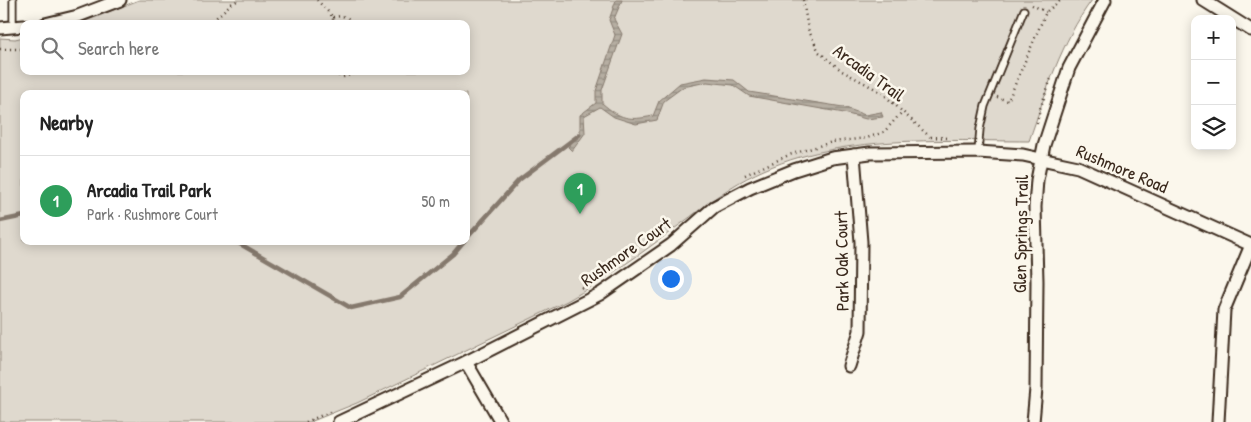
<!DOCTYPE html>
<html lang="en">
<head>
<meta charset="utf-8">
<style>
  body { margin:0; font-family:"Patrick Hand",sans-serif; background:#f2f2f2; color:#222 }
  .controls { position:absolute; right:15px; top:15px; display:grid; overflow:hidden; border-radius:10px; box-shadow:0 2px 12px #0003 }
  .controls button { width:45px; height:45px; display:grid; place-items:center; padding:0; border:0; border-bottom:1px solid #e0e0e0; background:#fff; color:#222; font:25px sans-serif }
  .you { position:absolute; left:670px; top:278px; width:18px; height:18px; margin:-12px; border:4px solid #fff; border-radius:50%; background:#1a73e8; box-shadow:0 0 0 8px #1a73e833 }
  .badge { display:grid; place-items:center; width:32px; height:32px; border-radius:50%; background:#d93025; color:#fff; font-size:16px; font-weight:700 }
  .pin { position:absolute; translate:-50% -41px; filter:drop-shadow(0 1px 2px #0008) }
  .pin::after { content:''; position:absolute; top:26px; width:18px; height:15px; background:inherit; clip-path:polygon(0 0,100% 0,50% 100%) }
  .list { margin:0; padding:0; list-style:none }
  h2 { display:flex; justify-content:space-between; align-items:center; height:65px; margin:0; padding:0 20px; font-size:21px }
  h2 small { font-size:16px; font-weight:400; color:#767676 }
  .list li { display:grid; grid-template-columns:32px 1fr auto; gap:15px; align-items:center; box-sizing:border-box; height:90px; padding:0 20px; border-top:1px solid #e0e0e0 }
  .list b { display:block; font-size:19px; white-space:nowrap }
  .list p { margin:0; font-size:16px; white-space:nowrap; color:#767676 }
  .list em { font-size:16px; font-style:normal; color:#767676 }
  .icon { flex:none; width:28px; height:28px; fill:none; stroke:currentColor; stroke-width:2; stroke-linecap:round; stroke-linejoin:round }
  .map { position:relative; flex:none; width:1251px; height:422px; overflow:hidden }
  .search { position:absolute; background:#fff; box-shadow:0 2px 12px #0003; left:20px; top:20px; width:450px; height:55px; display:flex; align-items:center; gap:12px; box-sizing:border-box; padding:0 18px; border-radius:10px; color:#767676; font-size:19px }
  .panel { position:absolute; background:#fff; box-shadow:0 2px 12px #0003; left:20px; top:90px; width:450px; height:155px; border-radius:10px }
  .map>svg:first-child { display:block }
</style>
</head>
<body>
<div class="map">
<svg width="1251" height="422" viewBox="0 0 1251 422">
  <defs>
    <pattern id="water-rules" width="6" height="5" patternUnits="userSpaceOnUse" patternTransform="scale(1.25)"><rect width="6" height="5" fill="#b6aea2"/><path d="M0 2.5h6" fill="none" stroke="#958e83"/></pattern>
  </defs>
  <rect width="100%" height="100%" fill="#fbf7ec"/>
  <filter id="ink" filterUnits="userSpaceOnUse"><feTurbulence type="fractalNoise" baseFrequency=".02" numOctaves="2"/><feDisplacementMap in="SourceGraphic" scale="10" xChannelSelector="R" yChannelSelector="G"/><feConvolveMatrix kernelMatrix="1 2 1 2 8 2 1 2 1" color-interpolation-filters="sRGB"/></filter>
  <g filter="url(#ink)">
    <path fill="#dfd9ce" stroke="#8d8276" fill-rule="evenodd" d="M 139,0 L 1092,0 C 1061,42 1046,92 1029,141 C 929,141 818,132 730,188 C 712,199 695,214 678,226 C 642,253 606,279 567,301 L 357,403 L 310,422 L 0,422 L 0,38 L 15,39 L 24,37 L 24,71 L 466,71 L 466,24 L 78,24 ZM 24,94 L 466,94 L 466,241 L 24,241 Z"/>
    <path fill="url(#water-rules)" stroke="#85796d" d="M 616,0 L 622,0 L 614,19 L 622,34 L 602,90 L 602,103 C 620,119 629,121 653,116 L 659,101 L 680,83 L 706,78 L 734,80 L 749,92 L 843,107 L 865,115 L 881,112 L 883,117 L 866,119 L 844,113 L 749,96 L 733,85 L 707,82 L 683,87 L 664,101 L 657,120 L 636,124 L 614,117 L 600,107 L 584,116 L 585,133 L 572,151 L 568,147 L 580,133 L 580,115 L 596,103 L 596,91 L 615,35 L 609,20 Z"/>
    <g fill="none" stroke-linecap="round" stroke-linejoin="round">
      <g stroke="#85796d" stroke-width="4.5">
        <polyline points="0,221 24,216"/>
        <polyline points="466,239 519,180 579,135"/>
        <polyline points="235,241 351,308 400,297 453,254 464,241"/>
      </g>
      <defs>
        <g id="service">
          <polyline points="13,27 13,0"/>
          <polyline points="978,152 980,129 985,106 1024,10"/>
        </g>
        <g id="minor">
          <polyline points="1203,0 1251,30"/>
          <polyline points="45,24 78,16 120,0"/>
          <polyline points="0,28 24,26"/>
          <polyline points="466,362 501,422"/>
          <polyline points="849,366 860,331 861,242 854,155"/>
          <polyline points="339,422 466,362 600,294 671,245 714,207 750,188 794,170 832,158 870,153 978,152 1023,155 1041,159 1078,167 1251,245"/>
          <polyline points="1033,422 1036,389 1037,281 1035,207 1037,180 1044,145 1069,68 1105,0"/>
          <polyline points="1218,422 1224,310 1251,245"/>
        </g>
      </defs>
      <use href="#service" stroke="#3b2a1e" stroke-width="9"/>
      <use href="#minor" stroke="#3b2a1e" stroke-width="15"/>
      <g stroke="#3b2a1e" stroke-width="2.5" stroke-dasharray="1 4" stroke-linecap="butt">
        <polyline points="317,0 333,17 333,24"/>
        <polyline points="803,0 808,29 819,52 842,71 881,92 930,137"/>
        <polyline points="1032,5 1046,12"/>
        <polyline points="333,17 342,16 350,19 351,24"/>
        <polyline points="209,24 231,4 239,0"/>
        <polyline points="0,49 24,49"/>
        <polyline points="330,71 331,73 343,77 353,74 355,71"/>
        <polyline points="997,97 1008,101 1046,12 1061,0"/>
        <polyline points="1037,123 1040,109 1052,76"/>
        <polyline points="931,137 949,138"/>
        <polyline points="745,175 789,155 832,142 867,138 884,132 902,112"/>
        <polyline points="581,288 609,271"/>
        <polyline points="306,422 332,411"/>
      </g>
      <use href="#service" stroke="#fbf7ec" stroke-width="5.5"/>
      <use href="#minor" stroke="#fbf7ec" stroke-width="11"/>
    </g>
  </g>
  <g text-anchor="middle" stroke-width="5" stroke-linejoin="round" paint-order="stroke">
    <g font-size="18" fill="#3b2a1e" stroke="#fbf7ec">
      <text transform="translate(869 73) rotate(36)" y="6">Arcadia Trail</text>
      <text transform="translate(1122 169) rotate(23)" y="6">Rushmore Road</text>
      <text transform="translate(1021 234) rotate(-89)" y="6">Glen Springs Trail</text>
      <text transform="translate(626 252) rotate(-35)" y="6">Rushmore Court</text>
      <text transform="translate(842 261) rotate(-91)" y="6">Park Oak Court</text>
    </g>
  </g>
</svg>
<div class="controls">
<button>+</button>
<button>−</button>
<button><svg class="icon" aria-label="layers" viewBox="0 0 24 24"><path d="M12 4l9 5-9 5-9-5zM3 14l9 5 9-5"/></svg></button>
</div>
<div class="you"></div>
<div class="pin badge" style="left:580px;top:214px;background:#2e9e5b">1</div>
<div class="search"><svg class="icon" aria-label="search" viewBox="0 0 24 24"><circle cx="10" cy="10" r="6"/><path d="M15 15l6 6"/></svg>Search here</div>
<section class="panel">
<h2>Nearby<small></small></h2>
<ul class="list">
<li><span class="badge" style="background:#2e9e5b">1</span><div><b>Arcadia Trail Park</b><p>Park · Rushmore Court</p></div><em>50 m</em></li>
</ul>
</section>
</div>
</body>
</html>
